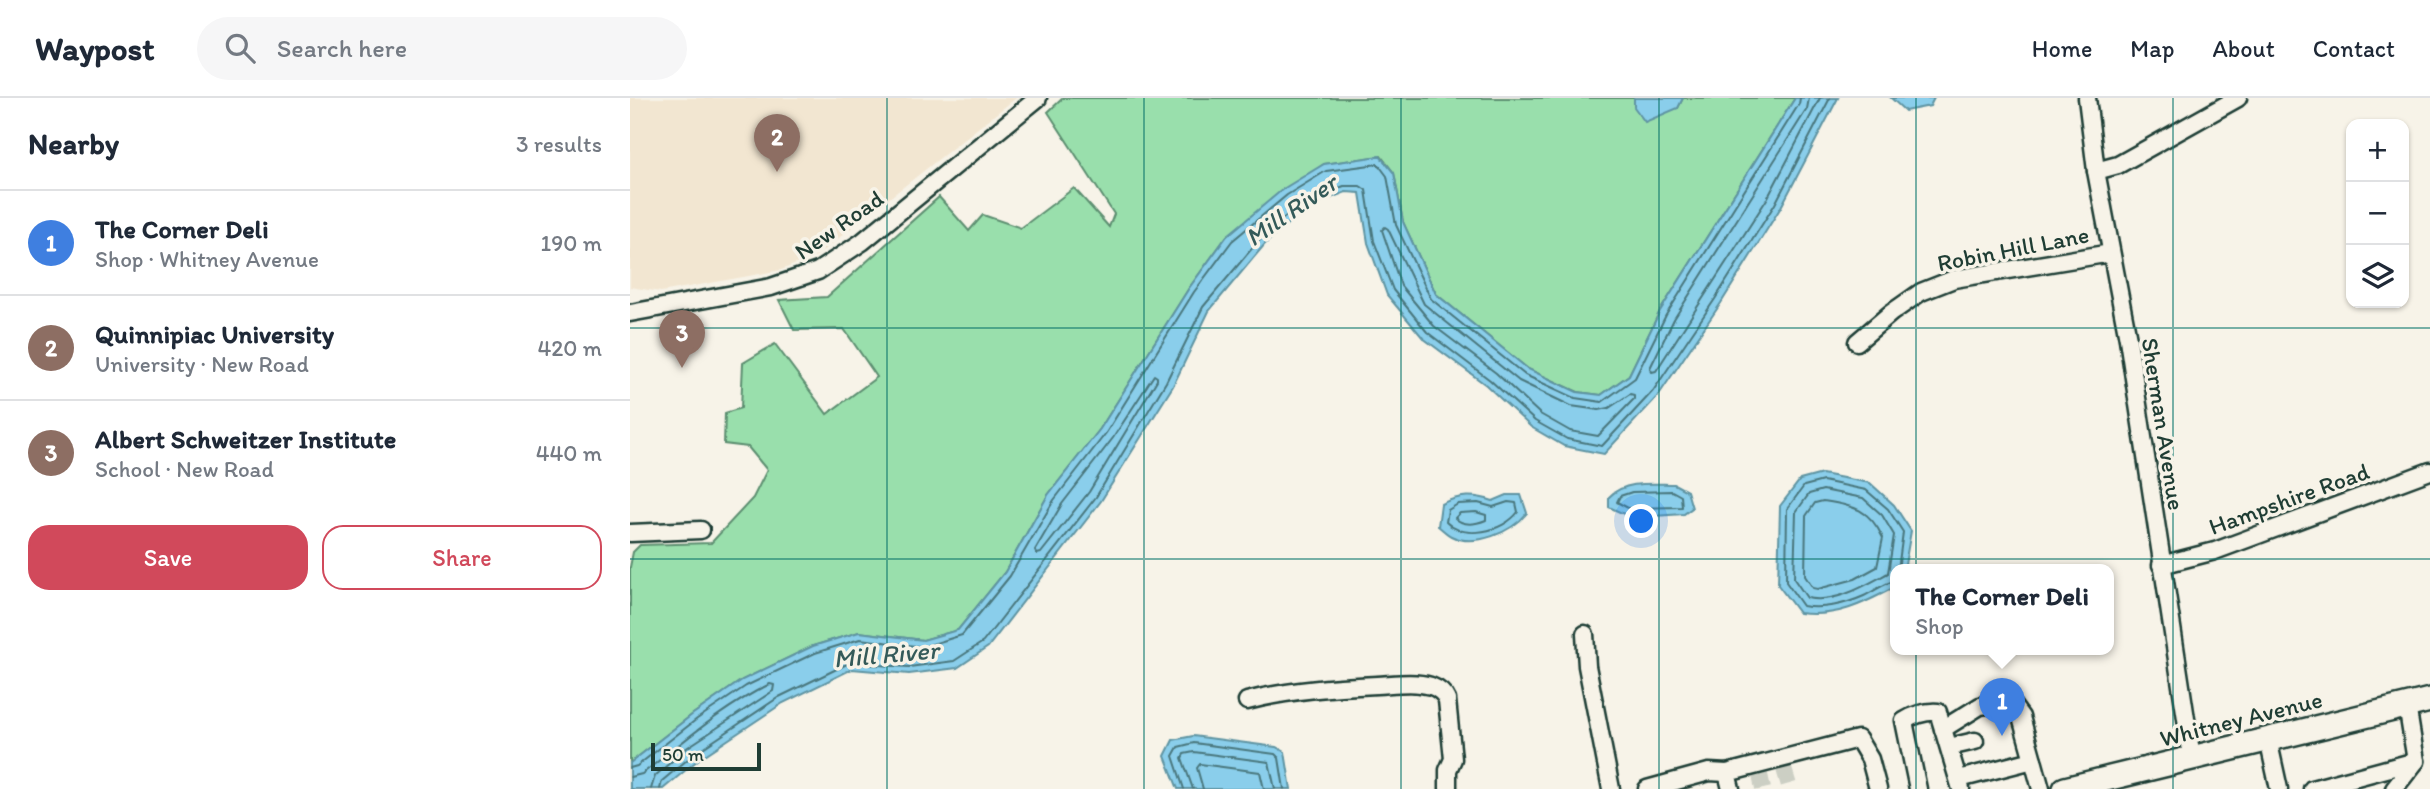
<!DOCTYPE html>
<html lang="en">
<head>
<meta charset="utf-8">
<style>
  body { margin:0; font-family:Itim,sans-serif; background:#f6f6f7; color:#1f2937 }
  .controls { position:absolute; right:21px; top:21px; display:grid; overflow:hidden; border-radius:14px; box-shadow:0 2px 5px #0004 }
  .controls button { width:63px; height:63px; display:grid; place-items:center; padding:0; border:0; border-bottom:2px solid #e0e1e3; background:#fff; color:#1f2937; font:35px sans-serif }
  .scale { position:absolute; left:21px; bottom:18px; width:110px; box-sizing:border-box; padding-left:7px; border:4px solid #1f3d34; border-top:0; font-size:19px; line-height:24px; white-space:nowrap; color:#1f3d34; -webkit-text-stroke:5px #f7f3e8; paint-order:stroke }
  .you { position:absolute; left:1012px; top:424px; width:24px; height:24px; margin:-18px; border:5px solid #fff; border-radius:50%; background:#1a73e8; box-shadow:0 0 0 10px #1a73e833 }
  .badge { display:grid; place-items:center; width:46px; height:46px; border-radius:50%; background:#d1495b; color:#fff; font-size:23px; font-weight:700 }
  .pin { position:absolute; translate:-50% -58px; filter:drop-shadow(0 2px 4px #0008) }
  .pin::after { content:''; position:absolute; top:37px; width:24px; height:21px; background:inherit; clip-path:polygon(0 0,100% 0,50% 100%) }
  .popup { position:absolute; left:1260px; top:466px; width:224px; height:91px; box-sizing:border-box; display:grid; place-content:center; border-radius:14px; background:#fff; filter:drop-shadow(0 2px 5px #0005); font-size:23px; white-space:nowrap; color:#747a83 }
  .popup b { font-size:26px; color:#1f2937 }
  .popup::after { content:''; position:absolute; left:50%; top:100%; margin-left:-14px; border:14px solid transparent; border-top-color:#fff }
  .list { margin:0; padding:0; list-style:none }
  h2 { display:flex; justify-content:space-between; align-items:center; height:91px; margin:0; padding:0 28px; font-size:30px }
  h2 small { font-size:23px; font-weight:400; color:#747a83 }
  .list li { display:grid; grid-template-columns:46px 1fr auto; gap:21px; align-items:center; box-sizing:border-box; height:105px; padding:0 28px; border-top:2px solid #e0e1e3 }
  .list b { display:block; font-size:26px; white-space:nowrap }
  .list p { margin:0; font-size:23px; white-space:nowrap; color:#747a83 }
  .list em { font-size:23px; font-style:normal; color:#747a83 }
  .actions { display:flex; gap:14px; padding:21px 28px }
  .actions a { flex:1; padding:16px 0; border:2px solid #d1495b; border-radius:21px; text-align:center; font-size:24px; color:#d1495b }
  .actions .main { background:#d1495b; color:#fff }
  .icon { flex:none; width:38px; height:38px; fill:none; stroke:currentColor; stroke-width:2; stroke-linecap:round; stroke-linejoin:round }
  .map { position:relative; flex:none; width:1800px; height:691px; overflow:hidden }
  header { display:flex; align-items:center; gap:42px; box-sizing:border-box; height:98px; padding:0 35px; background:#fff; border-bottom:2px solid #e0e1e3 }
  header strong { font-size:33px }
  nav { display:flex; gap:38px; margin-inline-start:auto; font-size:24px }
  .search { width:490px; height:63px; background:#f6f6f7; display:flex; align-items:center; gap:18px; box-sizing:border-box; padding:0 24px; border-radius:38px; color:#747a83; font-size:26px }
  main { display:flex }
  aside { flex:1; background:#fff }
  .map>svg:first-child { display:block }
</style>
</head>
<body>
<header>
<strong>Waypost</strong>
<div class="search"><svg class="icon" aria-label="search" viewBox="0 0 24 24"><circle cx="10" cy="10" r="6"/><path d="M15 15l6 6"/></svg>Search here</div>
<nav><a>Home</a><a>Map</a><a>About</a><a>Contact</a></nav>
</header>
<main>
<aside>
<h2>Nearby<small>3 results</small></h2>
<ul class="list">
<li><span class="badge" style="background:#3f7fe0">1</span><div><b>The Corner Deli</b><p>Shop · Whitney Avenue</p></div><em>190 m</em></li>
<li><span class="badge" style="background:#8d6e63">2</span><div><b>Quinnipiac University</b><p>University · New Road</p></div><em>420 m</em></li>
<li><span class="badge" style="background:#8d6e63">3</span><div><b>Albert Schweitzer Institute</b><p>School · New Road</p></div><em>440 m</em></li>
</ul>
<div class="actions"><a class="main">Save</a><a>Share</a></div>
</aside>
<div class="map">
<svg width="1800" height="691" viewBox="0 0 1800 691">
  <rect width="100%" height="100%" fill="#f7f3e8"/>
  <filter id="ink" filterUnits="userSpaceOnUse"><feTurbulence type="fractalNoise" baseFrequency=".0143" numOctaves="2"/><feDisplacementMap in="SourceGraphic" scale="14" xChannelSelector="R" yChannelSelector="G"/><feConvolveMatrix kernelMatrix="1 2 1 2 8 2 1 2 1" color-interpolation-filters="sRGB"/></filter>
  <g filter="url(#ink)">
    <polygon fill="#f2e6d1" points="0,0 386,0 186,158 151,172 31,194 0,189"/>
    <polygon fill="#99dfac" stroke="#5c8e70" stroke-width="2" points="433,0 1004,0 1005,9 1048,10 1053,0 1165,0 1030,213 999,277 971,297 948,294 898,271 806,196 773,124 764,75 751,58 694,66 597,138 559,190 470,331 418,397 375,474 328,532 293,542 229,534 183,548 112,582 63,616 0,665 0,469 3,454 10,447 81,445 123,400 137,372 118,349 94,346 95,315 111,310 113,265 145,246 197,316 247,279 214,231 164,232 149,202 197,199 309,99 339,133 353,117 391,130 444,90 479,129 484,116 418,14"/>
    <g fill="#8aceeb" stroke="#5f94a2" stroke-width="2">
      <polygon points="1004,0 1053,0 1048,10 1015,24 1004,9"/>
      <polygon points="1165,0 1208,0 1151,109 1091,205 1028,298 974,356 934,348 901,329 856,287 793,240 757,197 738,145 730,95 716,94 675,110 635,146 579,213 543,288 471,403 358,549 327,570 279,576 222,571 153,605 69,661 33,691 0,691 0,665 63,616 112,582 183,548 229,534 293,542 328,532 375,474 418,397 470,331 559,190 597,138 653,91 694,66 750,58 764,75 773,124 806,196 898,271 947,294 971,297 999,277 1030,213"/>
      <polygon points="1261,0 1304,0 1300,8 1275,13"/>
      <path d="M 1192,376 L 1240,385 L 1264,407 L 1281,433 L 1274,472 L 1265,472 L 1265,489 C 1233,506 1206,520 1169,515 L 1148,487 L 1150,408 L 1170,382 Z"/>
      <path d="M 1044,386 L 1057,393 L 1062,410 L 1054,416 L 1024,418 L 996,417 L 979,409 L 979,399 C 995,382 1023,386 1044,386 Z"/>
      <path d="M 877,397 L 891,397 L 897,415 C 882,434 845,450 821,438 C 817,436 812,431 808,428 L 811,406 C 829,397 844,396 863,403 Z"/>
      <polygon points="563,638 646,649 655,654 661,691 548,691 535,658 543,642"/>
    </g>
    <g fill="none" stroke-linecap="round" stroke-linejoin="round">
      <g stroke="#4a777d" stroke-width="2">
        <polyline points="1179,0 1177,11 1044,221 1020,270 1022,274 1026,273 1137,101 1190,0"/>
        <polygon points="755,129 758,131 794,206 889,283 941,308 969,312 979,310 1000,296 1004,297 1004,301 968,338 940,333 910,316 866,275 804,228 771,188 752,132"/>
        <polygon points="524,277 527,279 527,282 459,394 411,455 407,456 405,452 432,406 483,340"/>
        <path d="M 1193,392 L 1233,400 L 1252,417 L 1264,437 L 1258,475 C 1234,488 1205,506 1177,500 L 1164,481 L 1166,414 L 1179,396 Z"/>
        <polygon points="1042,393 1051,398 1052,409 998,410 987,404 990,398 1002,394"/>
        <path d="M 1193,403 C 1223,408 1239,410 1253,440 L 1247,469 L 1225,481 L 1188,491 L 1183,490 L 1175,478 L 1176,418 L 1185,405 Z"/>
        <path d="M 878,404 L 886,405 L 888,414 C 873,434 834,442 816,424 L 818,412 L 828,406 L 848,405 L 863,409 Z"/>
        <path d="M 846,414 L 856,417 L 856,422 C 846,426 833,428 825,420 L 830,415 Z"/>
        <path d="M 1265,483 C 1254,485 1245,493 1234,498 C 1216,506 1192,512 1173,508 L 1156,484 L 1157,411 L 1174,388 L 1193,383 L 1236,392 L 1258,411 L 1273,434 L 1268,472"/>
        <polyline points="0,670 7,668 67,621 116,588 185,555 230,541 293,549 332,537 380,478 424,402 476,335 564,194 602,143 657,97 696,73 748,66 757,78 766,127 801,201 895,277 945,300 972,304 1005,280 1036,217 1169,6 1170,0"/>
        <path d="M 0,679 L 12,676 C 53,644 93,609 140,586 L 144,587 L 143,593 L 58,649 L 25,678 L 21,691"/>
        <polyline points="30,691 32,683 64,656 149,599 219,565 279,569 324,563 353,544 466,399 536,284 573,209 629,142 672,104 714,88 730,88 736,92 744,143 763,192 797,234 860,282 905,323 937,341 972,348 1023,293 1085,201 1145,106 1200,0"/>
        <polyline points="554,691 543,658 548,649 564,645 645,656 649,660 654,691"/>
        <polyline points="563,691 552,660 554,656 564,654 639,664 645,691"/>
        <polyline points="573,691 567,670 570,666 630,674 634,691"/>
      </g>
      <g stroke="#cccfc4" stroke-width="16" stroke-dasharray="16 8" stroke-linecap="butt">
        <polyline points="1154,671 1160,691"/>
        <polyline points="1130,677 1133,691"/>
      </g>
      <defs>
        <g id="minor">
          <polyline points="1457,0 1466,73 1498,241 1562,660"/>
          <polyline points="1466,73 1488,67 1608,0"/>
          <polyline points="0,215 141,189 188,173 232,144 408,0"/>
          <polyline points="1227,244 1261,215 1291,194 1324,181 1481,155"/>
          <polyline points="0,435 71,432"/>
          <polyline points="1531,467 1585,453 1800,373"/>
          <polyline points="955,536 957,568 981,691"/>
          <path d="M 617,603 C 659,592 704,589 747,587 C 765,586 784,583 801,588 C 809,591 814,595 817,602 L 823,661 L 818,672 L 818,691"/>
          <polyline points="1313,631 1350,608 1380,604 1391,619 1403,662"/>
          <polyline points="1638,641 1649,691"/>
          <polyline points="1319,649 1345,643"/>
          <polyline points="1329,681 1403,662 1411,691"/>
          <polyline points="1017,691 1079,674 1097,675"/>
          <polyline points="1101,691 1097,675 1228,641 1240,661 1248,691"/>
          <path d="M 1288,691 L 1274,623 C 1284,617 1296,613 1308,614 L 1331,691"/>
          <polyline points="1682,691 1786,663"/>
          <polyline points="1764,691 1786,663 1777,607"/>
        </g>
        <polyline id="highway" points="1435,691 1800,602"/>
      </defs>
      <use href="#minor" stroke="#1f3d34" stroke-width="21"/>
      <use href="#highway" stroke="#1f3d34" stroke-width="28"/>
      <use href="#minor" stroke="#f7f3e8" stroke-width="16"/>
      <use href="#highway" stroke="#f7f3e8" stroke-width="23"/>
    </g>
  </g>
  <path fill="none" stroke="#0f766e" stroke-width="2" stroke-opacity="0.55" d="M 257,0 L 257,691M 514,0 L 514,691M 771,0 L 771,691M 1029,0 L 1029,691M 1286,0 L 1286,691M 1543,0 L 1543,691M 0,230 L 1800,230M 0,461 L 1800,461"/>
  <g text-anchor="middle" stroke-width="7" stroke-linejoin="round" paint-order="stroke">
    <g font-size="24" fill="#1f3d34" stroke="#f7f3e8">
      <text transform="translate(209 127) rotate(-35)" y="8">New Road</text>
      <text transform="translate(1383 151) rotate(-11)" y="8">Robin Hill Lane</text>
      <text transform="translate(1533 326) rotate(81)" y="8">Sherman Avenue</text>
      <text transform="translate(1659 401) rotate(-20)" y="8">Hampshire Road</text>
      <text transform="translate(1611 621) rotate(-14)" y="8">Whitney Avenue</text>
    </g>
    <g font-size="26" font-style="italic" fill="#345a59" stroke="#f7f3e8">
      <text transform="translate(661 112) rotate(-35)" y="9">Mill River</text>
      <text transform="translate(256 556) rotate(-5)" y="9">Mill River</text>
    </g>
  </g>
</svg>
<div class="controls">
<button>+</button>
<button>−</button>
<button><svg class="icon" aria-label="layers" viewBox="0 0 24 24"><path d="M12 4l9 5-9 5-9-5zM3 14l9 5 9-5"/></svg></button>
</div>
<div class="scale">50 m</div>
<div class="you"></div>
<div class="pin badge" style="left:1372px;top:638px;background:#3f7fe0">1</div>
<div class="popup"><b>The Corner Deli</b>Shop</div>
<div class="pin badge" style="left:147px;top:74px;background:#8d6e63">2</div>
<div class="pin badge" style="left:52px;top:270px;background:#8d6e63">3</div>
</div>
</main>
</body>
</html>
